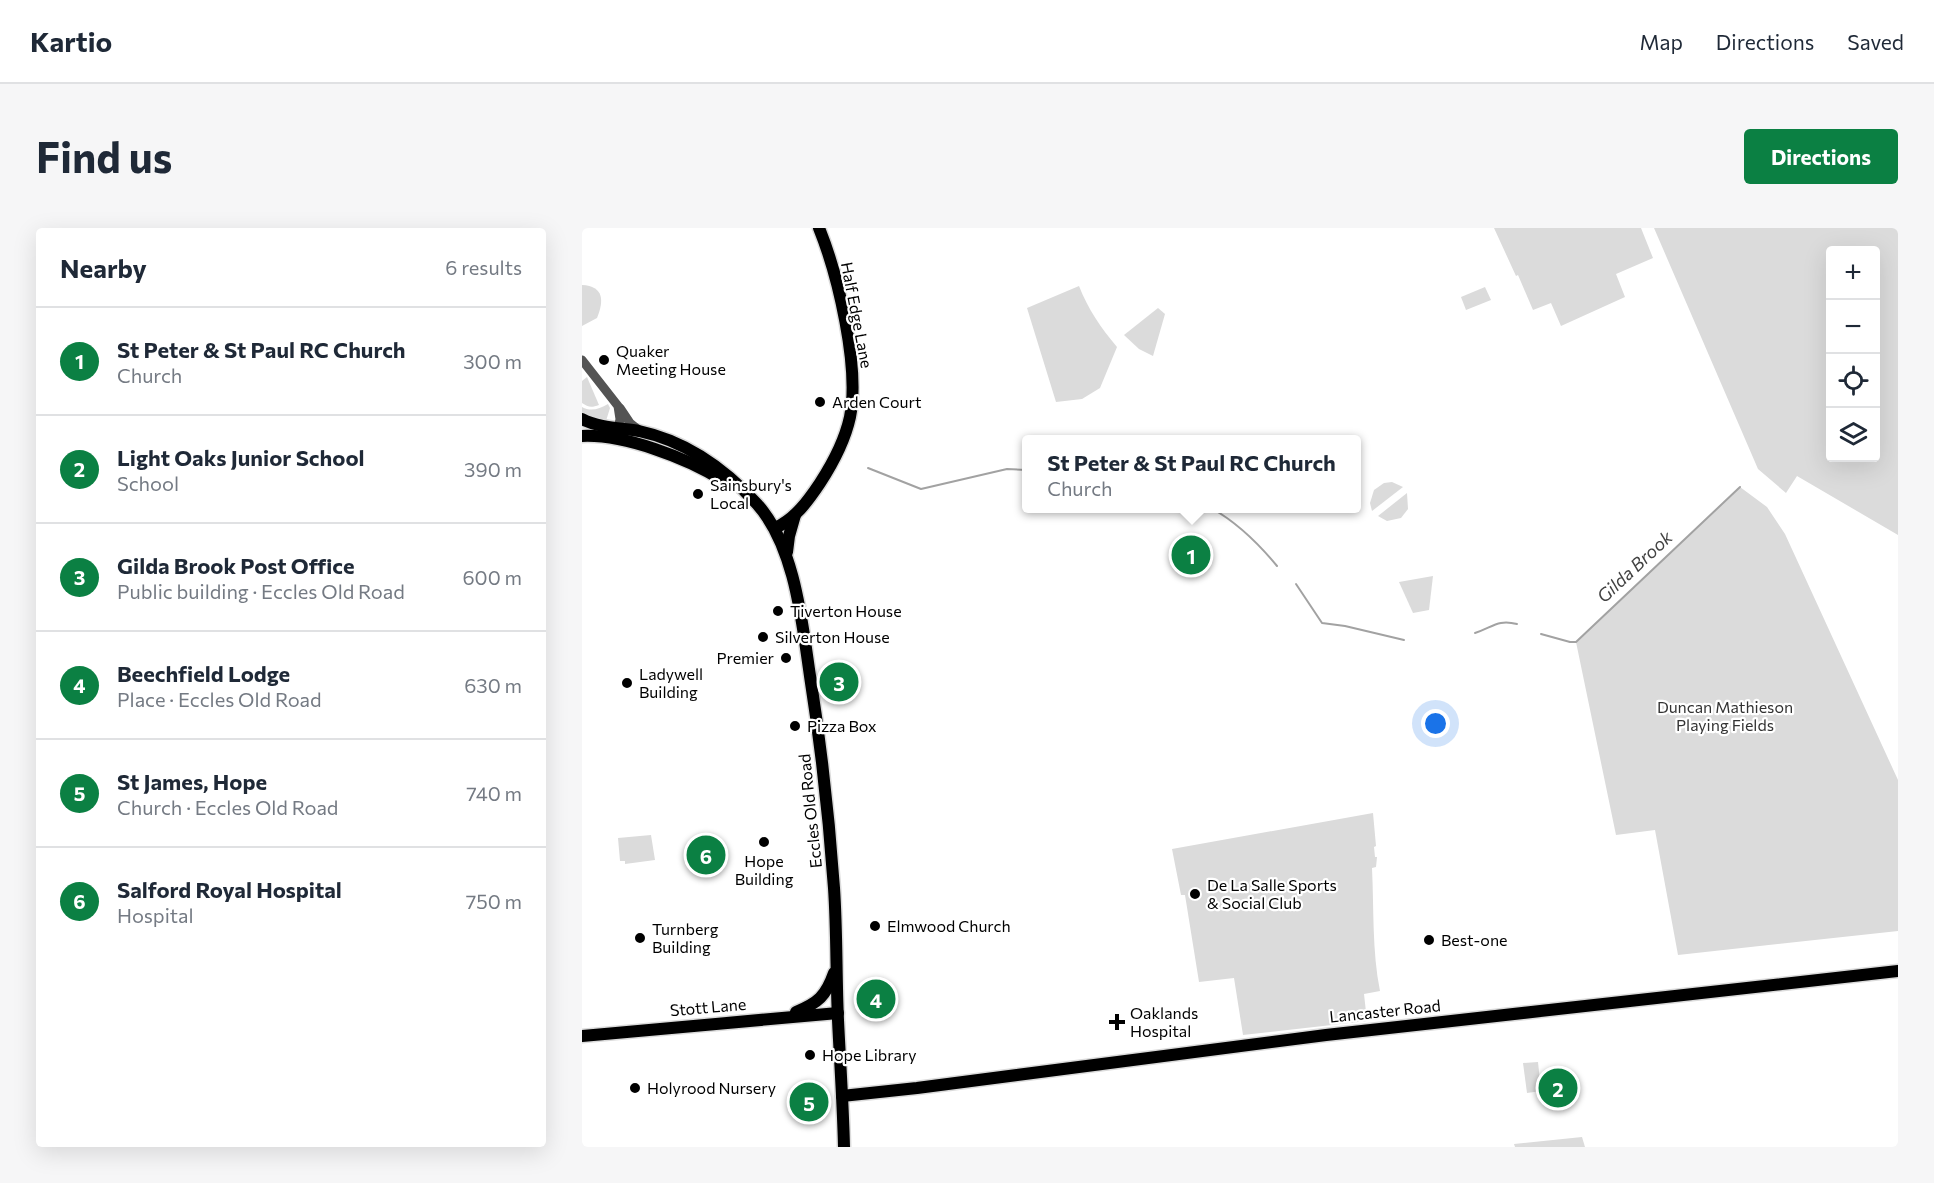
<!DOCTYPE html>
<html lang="en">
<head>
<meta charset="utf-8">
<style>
  body { margin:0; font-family:Commissioner,sans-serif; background:#f6f6f7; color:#1f2937 }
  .controls { position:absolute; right:18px; top:18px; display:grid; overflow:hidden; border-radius:6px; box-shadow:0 6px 24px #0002 }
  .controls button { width:54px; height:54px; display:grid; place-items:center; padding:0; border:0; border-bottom:2px solid #e0e1e3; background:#fff; color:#1f2937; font:30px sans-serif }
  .you { position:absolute; left:854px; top:496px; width:21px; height:21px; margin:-15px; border:4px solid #fff; border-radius:50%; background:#1a73e8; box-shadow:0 0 0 9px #1a73e833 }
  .badge { display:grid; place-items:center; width:39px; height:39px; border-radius:50%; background:#0b8043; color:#fff; font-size:20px; font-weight:700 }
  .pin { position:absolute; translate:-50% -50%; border:3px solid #fff; box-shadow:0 2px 6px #0006 }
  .popup { position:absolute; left:440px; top:207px; width:339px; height:78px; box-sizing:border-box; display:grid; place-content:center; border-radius:6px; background:#fff; filter:drop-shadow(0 2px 4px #0005); font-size:20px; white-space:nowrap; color:#747a83 }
  .popup b { font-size:22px; color:#1f2937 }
  .popup::after { content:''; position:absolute; left:50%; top:100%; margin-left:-12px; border:12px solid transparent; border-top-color:#fff }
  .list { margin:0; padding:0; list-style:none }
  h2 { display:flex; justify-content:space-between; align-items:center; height:78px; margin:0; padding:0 24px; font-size:26px }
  h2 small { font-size:20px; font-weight:400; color:#747a83 }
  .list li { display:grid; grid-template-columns:39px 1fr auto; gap:18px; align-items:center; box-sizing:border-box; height:108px; padding:0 24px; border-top:2px solid #e0e1e3 }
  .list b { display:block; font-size:22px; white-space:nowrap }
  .list p { margin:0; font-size:20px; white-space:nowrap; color:#747a83 }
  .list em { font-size:20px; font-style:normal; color:#747a83 }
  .icon { flex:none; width:33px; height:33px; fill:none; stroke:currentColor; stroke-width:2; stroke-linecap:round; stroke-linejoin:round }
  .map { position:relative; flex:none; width:1316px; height:919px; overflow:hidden; border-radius:6px }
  header { display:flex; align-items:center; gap:36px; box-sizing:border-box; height:84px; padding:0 30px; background:#fff; border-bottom:2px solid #e0e1e3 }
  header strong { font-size:28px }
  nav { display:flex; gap:33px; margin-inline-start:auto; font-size:21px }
  .intro { display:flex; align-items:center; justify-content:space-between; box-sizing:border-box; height:144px; padding:0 36px }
  h1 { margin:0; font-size:42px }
  .button { padding:15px 27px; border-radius:6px; background:#0b8043; color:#fff; font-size:21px; font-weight:700 }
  main { display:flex; gap:36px; padding:0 36px }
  aside { flex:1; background:#fff; border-radius:6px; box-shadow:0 6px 24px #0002 }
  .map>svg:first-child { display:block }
</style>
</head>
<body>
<header>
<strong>Kartio</strong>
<nav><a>Map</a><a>Directions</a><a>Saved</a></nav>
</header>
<div class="intro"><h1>Find us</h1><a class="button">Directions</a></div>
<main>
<aside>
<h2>Nearby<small>6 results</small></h2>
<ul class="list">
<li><span class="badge">1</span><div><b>St Peter &amp; St Paul RC Church</b><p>Church</p></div><em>300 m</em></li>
<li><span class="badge">2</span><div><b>Light Oaks Junior School</b><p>School</p></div><em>390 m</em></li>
<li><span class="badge">3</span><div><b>Gilda Brook Post Office</b><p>Public building · Eccles Old Road</p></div><em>600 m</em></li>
<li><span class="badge">4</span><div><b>Beechfield Lodge</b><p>Place · Eccles Old Road</p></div><em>630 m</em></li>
<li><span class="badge">5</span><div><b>St James, Hope</b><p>Church · Eccles Old Road</p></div><em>740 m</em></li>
<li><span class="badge">6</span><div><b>Salford Royal Hospital</b><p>Hospital</p></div><em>750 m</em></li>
</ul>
</aside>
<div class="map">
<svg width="1316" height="919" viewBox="0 0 1316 919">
  <rect width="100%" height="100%" fill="#fff"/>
  <g fill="#dbdbdb" fill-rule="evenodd">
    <polygon points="912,0 1059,0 1071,30 1034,46 1043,69 979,98 969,75 951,82 936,47 934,48"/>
    <path d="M 1072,0 L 1316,0 L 1316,307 L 1215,248 L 1204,265 L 1176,241 ZM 1248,22 L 1294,22 L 1294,230 L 1248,230 Z"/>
    <path d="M 0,57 C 22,58 22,73 15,90 L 0,98 Z"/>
    <path d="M 497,58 C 506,81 519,100 535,119 L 518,160 L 500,171 L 474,174 L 445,80 Z"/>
    <polygon points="903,59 909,72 884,82 879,69"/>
    <polygon points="576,80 583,86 571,128 557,121 542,107"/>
    <path d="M 5,149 L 17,177 C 9,180 6,179 0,175 L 0,153 Z"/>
    <path d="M 26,176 L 28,180 L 24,193 L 18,192 L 0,185 L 0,179 C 9,184 17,181 26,176 Z"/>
    <polygon points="810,254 821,259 790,283 788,275 792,262 802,255"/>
    <polygon points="1158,259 1185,279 1203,306 1316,552 1316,703 1096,727 1073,602 1034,607 994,414"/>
    <polygon points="825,265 826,281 819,290 805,293 796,288"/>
    <polygon points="851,348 847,382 831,385 817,354"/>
    <path d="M 791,585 L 794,618 L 792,619 L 793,629 L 795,629 L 794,639 L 790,640 C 792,681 790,723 798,763 L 782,766 L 785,793 L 661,807 L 652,750 L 617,754 L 603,667 L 599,667 L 590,621 Z"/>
    <polygon points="69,607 73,632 43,636 43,633 38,633 36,610"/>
    <polygon points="956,834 959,863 945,865 941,835"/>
    <polygon points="1000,909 1003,919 933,919 932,916"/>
  </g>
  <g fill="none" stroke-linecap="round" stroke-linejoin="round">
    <g stroke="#a2a2a2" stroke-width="2">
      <polyline points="286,240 339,261 425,241 444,242"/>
      <path d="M 629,280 C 656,295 676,315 695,338"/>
      <polyline points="714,356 740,395 763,398 822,412"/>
      <path d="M 893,405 C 911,399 916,391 935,396"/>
      <polyline points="959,406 988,414 994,414 1158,259"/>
    </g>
    <defs>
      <g id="major">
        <path d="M 0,191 C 17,200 39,200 57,203 C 104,213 144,242 175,276 C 213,318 220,394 228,448 C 239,518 247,589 252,660 C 255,704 254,748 256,792 C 258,834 261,876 262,919"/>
        <path d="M 0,208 C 42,206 105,230 140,252"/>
        <path d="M 193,300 C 213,291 226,273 238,255 C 251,235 263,212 268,189 C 278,139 256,47 237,0"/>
        <polyline points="205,324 207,308 213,287"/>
        <path d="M 214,784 C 236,775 244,768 252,745"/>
        <polyline points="0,808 256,785"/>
        <polyline points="260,868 335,860 744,807 1316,743"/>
      </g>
    </defs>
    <use href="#major" stroke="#dbdbdb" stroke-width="15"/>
    <g stroke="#545454" stroke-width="9">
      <polyline points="0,132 36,178 38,191 35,207"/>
      <polyline points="38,180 48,195 58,203"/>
    </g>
    <use href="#major" stroke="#000" stroke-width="12"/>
  </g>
  <g fill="#000" stroke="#fff" stroke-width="2">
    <circle cx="22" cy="132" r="6"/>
    <circle cx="238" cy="174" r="6"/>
    <circle cx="116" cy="266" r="6"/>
    <circle cx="196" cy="383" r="6"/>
    <circle cx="181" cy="409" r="6"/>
    <circle cx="204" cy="430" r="6"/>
    <circle cx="45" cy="455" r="6"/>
    <circle cx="213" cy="498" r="6"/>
    <circle cx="182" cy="614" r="6"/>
    <circle cx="613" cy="666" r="6"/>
    <circle cx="293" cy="698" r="6"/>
    <circle cx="58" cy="710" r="6"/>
    <circle cx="847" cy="712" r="6"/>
    <path d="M532 785h6v6h6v6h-6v6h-6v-6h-6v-6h6z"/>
    <circle cx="228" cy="827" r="6"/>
    <circle cx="53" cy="860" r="6"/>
  </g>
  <g text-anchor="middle" stroke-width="4.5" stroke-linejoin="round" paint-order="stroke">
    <g font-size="16" fill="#000" stroke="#fff">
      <text transform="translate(275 87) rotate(79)" y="6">Half Edge Lane</text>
      <text transform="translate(228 583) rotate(-96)" y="6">Eccles Old Road</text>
      <text transform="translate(126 779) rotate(-5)" y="6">Stott Lane</text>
      <text transform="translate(803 783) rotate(-6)" y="6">Lancaster Road</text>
    </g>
    <g font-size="16" fill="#000" stroke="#fff" text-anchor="start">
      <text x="34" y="129">Quaker<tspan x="34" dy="18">Meeting House</tspan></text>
      <text x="250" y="180">Arden Court</text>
      <text x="128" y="263">Sainsbury's<tspan x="128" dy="18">Local</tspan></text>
      <text x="208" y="389">Tiverton House</text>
      <text x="193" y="415">Silverton House</text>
      <text x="192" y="436" text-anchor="end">Premier</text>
      <text x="57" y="452">Ladywell<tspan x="57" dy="18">Building</tspan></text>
      <text x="225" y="504">Pizza Box</text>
      <text x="182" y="639" text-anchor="middle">Hope<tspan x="182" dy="18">Building</tspan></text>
      <text x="625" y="663">De La Salle Sports<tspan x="625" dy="18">&amp; Social Club</tspan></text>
      <text x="305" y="704">Elmwood Church</text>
      <text x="70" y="707">Turnberg<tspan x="70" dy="18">Building</tspan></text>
      <text x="859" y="718">Best-one</text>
      <text x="548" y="791">Oaklands<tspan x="548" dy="18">Hospital</tspan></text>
      <text x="240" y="833">Hope Library</text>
      <text x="65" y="866">Holyrood Nursery</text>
    </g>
    <g font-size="16" fill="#323232" stroke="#fff">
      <text x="1143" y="485">Duncan Mathieson<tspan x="1143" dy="18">Playing Fields</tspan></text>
    </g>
    <g font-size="18" font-style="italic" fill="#434343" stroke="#fff">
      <text transform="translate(1053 339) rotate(-43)" y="6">Gilda Brook</text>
    </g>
  </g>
</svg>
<div class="controls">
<button>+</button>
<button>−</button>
<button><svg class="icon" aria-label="locate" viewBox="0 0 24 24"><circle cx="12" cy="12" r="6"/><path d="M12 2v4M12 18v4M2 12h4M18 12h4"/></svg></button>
<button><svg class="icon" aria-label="layers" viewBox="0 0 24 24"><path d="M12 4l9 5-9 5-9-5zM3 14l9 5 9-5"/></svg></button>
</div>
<div class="you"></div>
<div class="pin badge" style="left:609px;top:327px">1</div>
<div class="popup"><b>St Peter &amp; St Paul RC Church</b>Church</div>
<div class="pin badge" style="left:976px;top:860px">2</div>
<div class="pin badge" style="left:257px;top:454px">3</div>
<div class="pin badge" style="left:294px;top:771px">4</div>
<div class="pin badge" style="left:227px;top:874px">5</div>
<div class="pin badge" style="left:124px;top:627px">6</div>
</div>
</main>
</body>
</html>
